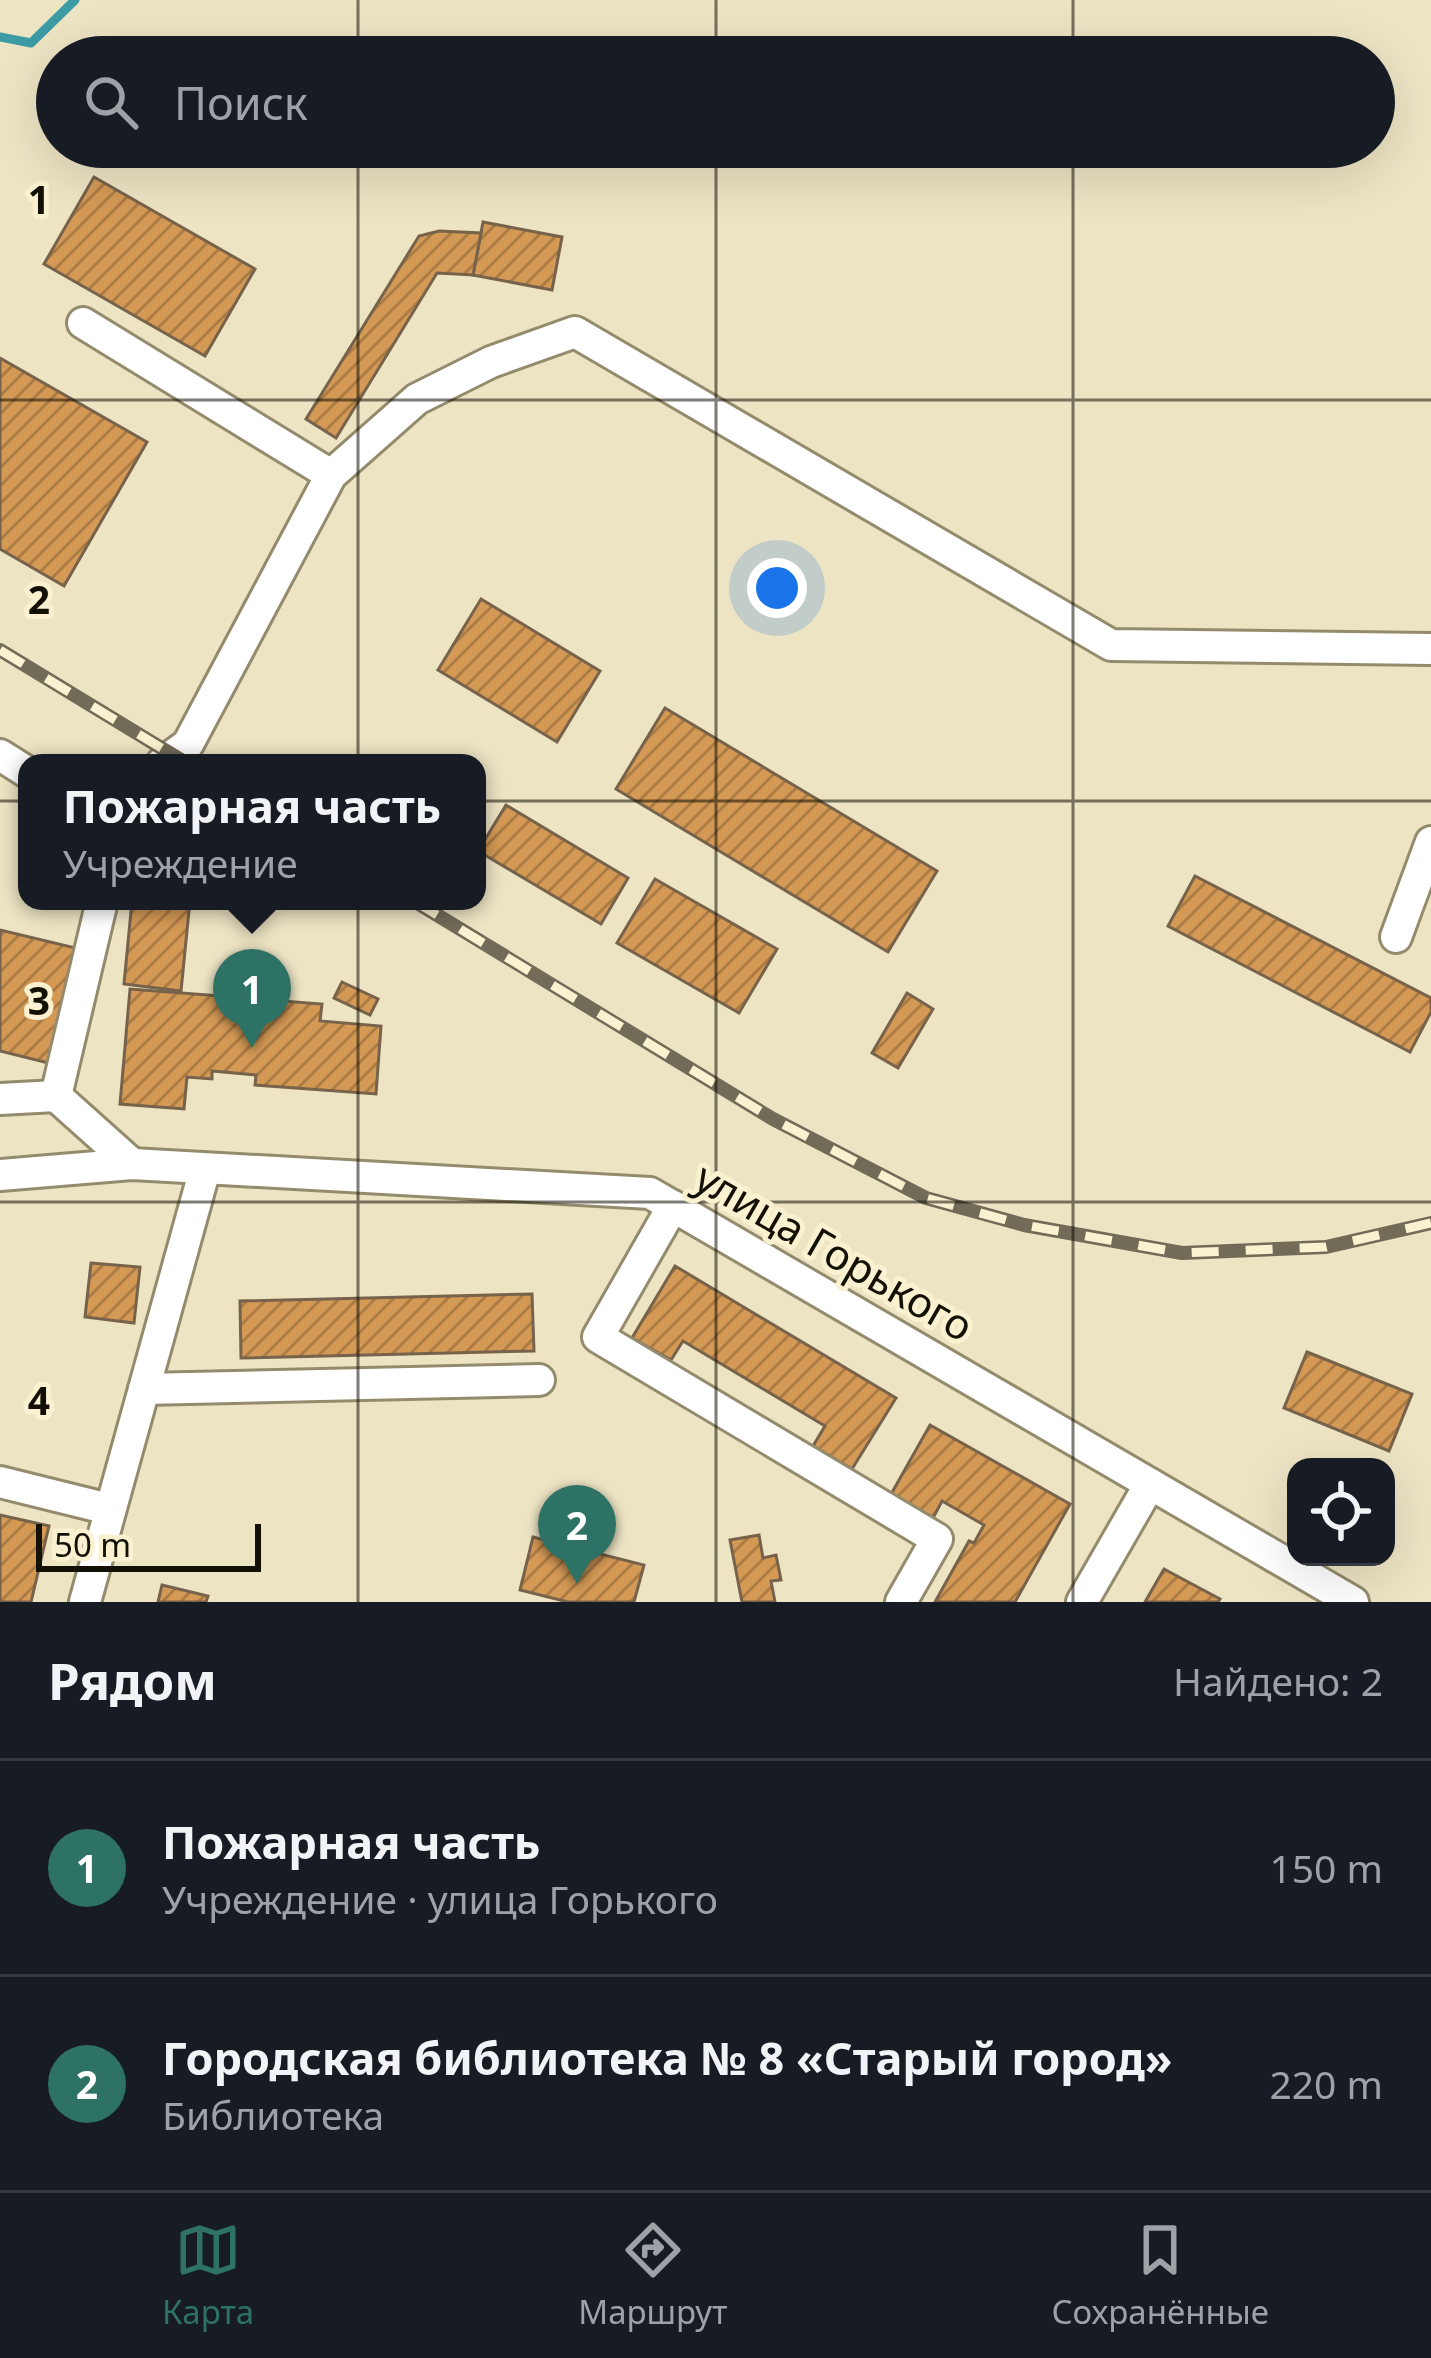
<!DOCTYPE html>
<html lang="ru">
<head>
<meta charset="utf-8">
<style>
  body { margin:0; font-family:"Noto Sans",sans-serif; background:#20242c; color:#f1f3f6 }
  .controls { position:absolute; right:36px; bottom:36px; display:grid; overflow:hidden; border-radius:24px; box-shadow:0 12px 48px #0002 }
  .controls button { width:108px; height:108px; display:grid; place-items:center; padding:0; border:0; border-bottom:3px solid #363941; background:#171b24; color:#f1f3f6; font:60px sans-serif }
  .scale { position:absolute; left:36px; bottom:30px; width:225px; box-sizing:border-box; padding-left:12px; border:6px solid #131005; border-top:0; font-size:33px; line-height:42px; white-space:nowrap; color:#131005; -webkit-text-stroke:9px #faf1d1; paint-order:stroke }
  .you { position:absolute; left:777px; top:588px; width:42px; height:42px; margin:-30px; border:9px solid #fff; border-radius:50%; background:#1a73e8; box-shadow:0 0 0 18px #1a73e833 }
  .badge { display:grid; place-items:center; width:78px; height:78px; border-radius:50%; background:#2e7265; color:#fff; font-size:39px; font-weight:700 }
  .pin { position:absolute; translate:-50% -99px; filter:drop-shadow(0 3px 6px #0008) }
  .pin::after { content:''; position:absolute; top:63px; width:42px; height:36px; background:inherit; clip-path:polygon(0 0,100% 0,50% 100%) }
  .popup { position:absolute; left:18px; top:754px; width:468px; height:156px; box-sizing:border-box; display:grid; place-content:center; border-radius:24px; background:#171b24; filter:drop-shadow(0 3px 9px #0005); font-size:39px; white-space:nowrap; color:#9ea1a6 }
  .popup b { font-size:45px; color:#f1f3f6 }
  .popup::after { content:''; position:absolute; left:50%; top:100%; margin-left:-24px; border:24px solid transparent; border-top-color:#171b24 }
  .list { margin:0; padding:0; list-style:none }
  h2 { display:flex; justify-content:space-between; align-items:center; height:156px; margin:0; padding:0 48px; font-size:51px }
  h2 small { font-size:39px; font-weight:400; color:#9ea1a6 }
  .list li { display:grid; grid-template-columns:78px 1fr auto; gap:36px; align-items:center; box-sizing:border-box; height:216px; padding:0 48px; border-top:3px solid #363941 }
  .list b { display:block; font-size:45px; white-space:nowrap }
  .list p { margin:0; font-size:39px; white-space:nowrap; color:#9ea1a6 }
  .list em { font-size:39px; font-style:normal; color:#9ea1a6 }
  .icon { flex:none; width:66px; height:66px; fill:none; stroke:currentColor; stroke-width:2; stroke-linecap:round; stroke-linejoin:round }
  .map { position:relative; flex:none; width:1431px; height:1602px; overflow:hidden }
  .search { position:absolute; background:#171b24; box-shadow:0 12px 48px #0002; left:36px; right:36px; top:36px; height:132px; display:flex; align-items:center; gap:30px; box-sizing:border-box; padding:0 42px; border-radius:66px; color:#9ea1a6; font-size:45px }
  .sheet { height:588px; background:#171b24 }
  nav { display:flex; justify-content:space-around; align-items:center; box-sizing:border-box; height:168px; border-top:3px solid #363941; background:#171b24; font-size:33px; color:#9ea1a6 }
  nav a { display:grid; justify-items:center; gap:6px }
  nav .on { color:#2e7265 }
  .map>svg:first-child { display:block }
</style>
</head>
<body>
<div class="map">
<svg width="1431" height="1602" viewBox="0 0 1431 1602">
  <defs>
    <pattern id="building-hatch" width="6" height="6" patternUnits="userSpaceOnUse" patternTransform="scale(3)"><rect width="6" height="6" fill="#d49955"/><path d="M-1 1l2-2M0 6l6-6M5 7l2-2" fill="none" stroke="#ab7b44"/></pattern>
  </defs>
  <rect width="100%" height="100%" fill="#ede4c4"/>
  <g fill="none" stroke-linecap="round" stroke-linejoin="round">
    <polyline stroke="#3d9ba5" stroke-width="9" points="0,37 31,43 75,0"/>
  </g>
  <g fill="url(#building-hatch)" stroke="#77624b" stroke-width="3">
    <polygon points="94,177 255,269 205,356 44,264"/>
    <polygon points="483,222 562,237 552,290 473,275"/>
    <polygon points="439,231 481,233 473,275 437,273 336,438 306,419 419,236"/>
    <polygon points="0,358 147,442 64,586 0,549"/>
    <polygon points="481,599 600,671 557,742 438,670"/>
    <polygon points="665,708 937,871 888,952 616,789"/>
    <polygon points="506,805 628,878 601,924 478,851"/>
    <polygon points="1195,876 1431,998 1431,1012 1410,1052 1168,926"/>
    <polygon points="655,879 777,949 739,1013 617,943"/>
    <polygon points="132,901 190,901 181,991 124,984"/>
    <polygon points="0,930 80,949 52,1064 0,1051"/>
    <polygon points="342,982 378,999 370,1015 334,998"/>
    <polygon points="130,989 322,1004 320,1021 381,1026 376,1094 255,1085 256,1075 212,1071 212,1079 187,1077 184,1109 120,1104"/>
    <polygon points="907,993 933,1009 898,1068 872,1053"/>
    <polygon points="91,1263 140,1267 134,1323 85,1317"/>
    <polygon points="675,1266 896,1398 852,1469 813,1446 825,1426 683,1341 671,1360 632,1338"/>
    <polygon points="532,1294 534,1351 241,1358 240,1301"/>
    <polygon points="1307,1352 1412,1394 1389,1451 1284,1408"/>
    <polygon points="930,1425 1070,1504 1015,1602 935,1602 969,1541 974,1543 984,1525 942,1501 932,1520 890,1496"/>
    <polygon points="0,1515 49,1526 31,1602 0,1602"/>
    <polygon points="759,1535 763,1558 776,1555 781,1580 771,1581 775,1602 742,1602 730,1540"/>
    <polygon points="533,1537 644,1565 634,1602 568,1602 520,1590"/>
    <polygon points="1164,1569 1220,1599 1218,1602 1145,1602"/>
    <polygon points="162,1585 208,1596 206,1602 158,1602"/>
  </g>
  <g fill="none" stroke-linecap="round" stroke-linejoin="round">
    <defs>
      <g id="minor">
        <polyline points="83,323 331,475"/>
        <polyline points="0,755 27,772"/>
        <polyline points="162,763 188,744 331,475 417,399 491,362 575,332 1111,645 1431,649"/>
        <polyline points="1396,937 1431,842"/>
        <polyline points="56,1096 102,901"/>
        <polyline points="0,1099 56,1096 132,1164"/>
        <polyline points="0,1175 132,1164 650,1193 1353,1602"/>
        <polyline points="673,1206 598,1337 937,1539 901,1602"/>
        <polyline points="144,1389 539,1380"/>
        <polyline points="0,1482 109,1509"/>
        <polyline points="85,1602 205,1169"/>
        <polyline points="1082,1602 1150,1484"/>
      </g>
    </defs>
    <use href="#minor" stroke="#948b6d" stroke-width="36"/>
    <use href="#minor" stroke="#fff" stroke-width="30"/>
    <defs>
      <g id="rail">
        <polyline points="0,650 186,763"/>
        <polyline points="414,901 773,1119 926,1198 1024,1225 1182,1253 1326,1247 1431,1223"/>
      </g>
    </defs>
    <use href="#rail" stroke="#716b57" stroke-width="14"/>
    <use href="#rail" stroke="#faf1d1" stroke-width="9" stroke-dasharray="27" stroke-linecap="butt"/>
  </g>
  <path fill="none" stroke="#131005" stroke-width="3" stroke-opacity="0.55" d="M 358,0 L 358,57M 716,0 L 716,57M 1073,0 L 1073,57M 358,147 L 358,1602M 716,147 L 716,1602M 1073,147 L 1073,1602M 0,400 L 1431,400M 0,801 L 1431,801M 0,1202 L 1431,1202"/>
  <g text-anchor="middle" stroke-width="10" stroke-linejoin="round" paint-order="stroke">
    <g font-size="42" fill="#131005" stroke="#faf1d1">
      <text transform="translate(834 1252) rotate(30)" y="15">улица Горького</text>
    </g>
  </g>
  <g font-size="39" text-anchor="middle" font-weight="bold" fill="#131005" stroke="#faf1d1" stroke-width="10" stroke-linejoin="round" paint-order="stroke">
    <text x="39" y="214">1</text>
    <text x="39" y="614">2</text>
    <text x="39" y="1015">3</text>
    <text x="39" y="1415">4</text>
  </g>
</svg>
<div class="controls">
<button><svg class="icon" aria-label="locate" viewBox="0 0 24 24"><circle cx="12" cy="12" r="6"/><path d="M12 2v4M12 18v4M2 12h4M18 12h4"/></svg></button>
</div>
<div class="scale">50 m</div>
<div class="you"></div>
<div class="pin badge" style="left:252px;top:1048px">1</div>
<div class="popup"><b>Пожарная часть</b>Учреждение</div>
<div class="pin badge" style="left:577px;top:1584px">2</div>
<div class="search"><svg class="icon" aria-label="search" viewBox="0 0 24 24"><circle cx="10" cy="10" r="6"/><path d="M15 15l6 6"/></svg>Поиск</div>
</div>
<section class="sheet">
<h2>Рядом<small>Найдено: 2</small></h2>
<ul class="list">
<li><span class="badge">1</span><div><b>Пожарная часть</b><p>Учреждение · улица Горького</p></div><em>150 m</em></li>
<li><span class="badge">2</span><div><b>Городская библиотека № 8 «Старый город»</b><p>Библиотека</p></div><em>220 m</em></li>
</ul>
</section>
<nav>
<a class="on"><svg class="icon" aria-label="map" viewBox="0 0 24 24"><path d="M3 6l6-2 6 2 6-2v14l-6 2-6-2-6 2zM9 4v14M15 6v14"/></svg>Карта</a>
<a><svg class="icon" aria-label="directions" viewBox="0 0 24 24"><path d="M12 3l9 9-9 9-9-9zM9 14v-3h6M13 9l2 2-2 2"/></svg>Маршрут</a>
<a><svg class="icon" aria-label="saved" viewBox="0 0 24 24"><path d="M7 4h10v16l-5-4-5 4z"/></svg>Сохранённые</a>
</nav>
</body>
</html>
